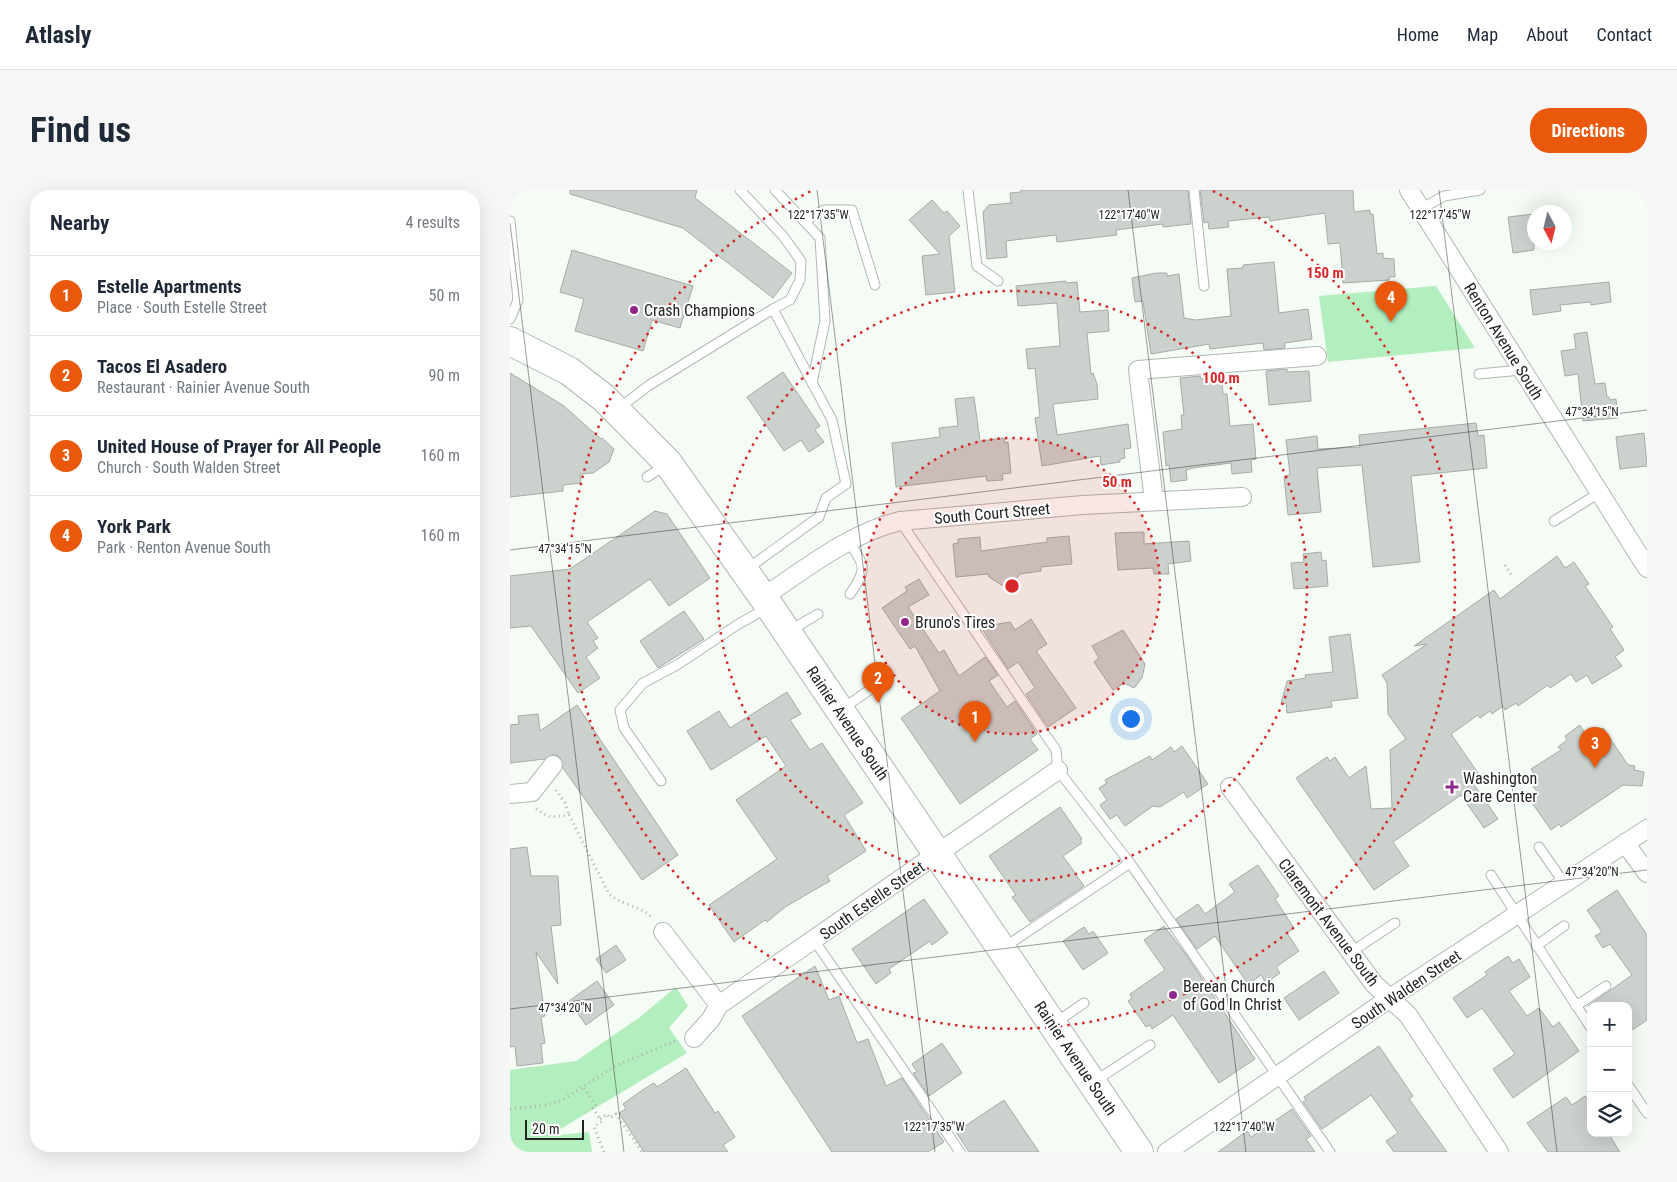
<!DOCTYPE html>
<html lang="en">
<head>
<meta charset="utf-8">
<style>
  body { margin:0; font-family:"Roboto Condensed",sans-serif; background:#f6f6f7; color:#1f2937 }
  .controls { position:absolute; right:15px; bottom:15px; display:grid; overflow:hidden; border-radius:10px; box-shadow:0 5px 20px #0002 }
  .controls button { width:45px; height:45px; display:grid; place-items:center; padding:0; border:0; border-bottom:1px solid #e0e1e3; background:#fff; color:#1f2937; font:25px sans-serif }
  .compass { position:absolute; left:1017px; top:15px; width:45px; height:45px; border-radius:50%; background:#fff; box-shadow:0 5px 20px #0002; rotate:173deg }
  .scale { position:absolute; left:15px; bottom:12px; width:59px; box-sizing:border-box; padding-left:5px; border:2px solid #222422; border-top:0; font-size:14px; line-height:18px; white-space:nowrap; color:#222422; -webkit-text-stroke:4px #fff; paint-order:stroke }
  .you { position:absolute; left:620px; top:528px; width:18px; height:18px; margin:-12px; border:4px solid #fff; border-radius:50%; background:#1a73e8; box-shadow:0 0 0 8px #1a73e833 }
  .badge { display:grid; place-items:center; width:32px; height:32px; border-radius:50%; background:#ea580c; color:#fff; font-size:16px; font-weight:700 }
  .pin { position:absolute; translate:-50% -41px; filter:drop-shadow(0 1px 2px #0008) }
  .pin::after { content:''; position:absolute; top:26px; width:18px; height:15px; background:inherit; clip-path:polygon(0 0,100% 0,50% 100%) }
  .list { margin:0; padding:0; list-style:none }
  h2 { display:flex; justify-content:space-between; align-items:center; height:65px; margin:0; padding:0 20px; font-size:21px }
  h2 small { font-size:16px; font-weight:400; color:#747a83 }
  .list li { display:grid; grid-template-columns:32px 1fr auto; gap:15px; align-items:center; box-sizing:border-box; height:80px; padding:0 20px; border-top:1px solid #e0e1e3 }
  .list b { display:block; font-size:19px; white-space:nowrap }
  .list p { margin:0; font-size:16px; white-space:nowrap; color:#747a83 }
  .list em { font-size:16px; font-style:normal; color:#747a83 }
  .icon { flex:none; width:28px; height:28px; fill:none; stroke:currentColor; stroke-width:2; stroke-linecap:round; stroke-linejoin:round }
  .map { position:relative; flex:none; width:1137px; height:962px; overflow:hidden; border-radius:20px }
  header { display:flex; align-items:center; gap:30px; box-sizing:border-box; height:70px; padding:0 25px; background:#fff; border-bottom:1px solid #e0e1e3 }
  header strong { font-size:24px }
  nav { display:flex; gap:28px; margin-inline-start:auto; font-size:18px }
  .intro { display:flex; align-items:center; justify-content:space-between; box-sizing:border-box; height:120px; padding:0 30px }
  h1 { margin:0; font-size:35px }
  .button { padding:12px 22px; border-radius:20px; background:#ea580c; color:#fff; font-size:18px; font-weight:700 }
  main { display:flex; gap:30px; padding:0 30px }
  aside { flex:1; background:#fff; border-radius:20px; box-shadow:0 5px 20px #0002 }
  .map>svg:first-child { display:block }
</style>
</head>
<body>
<header>
<strong>Atlasly</strong>
<nav><a>Home</a><a>Map</a><a>About</a><a>Contact</a></nav>
</header>
<div class="intro"><h1>Find us</h1><a class="button">Directions</a></div>
<main>
<aside>
<h2>Nearby<small>4 results</small></h2>
<ul class="list">
<li><span class="badge">1</span><div><b>Estelle Apartments</b><p>Place · South Estelle Street</p></div><em>50 m</em></li>
<li><span class="badge">2</span><div><b>Tacos El Asadero</b><p>Restaurant · Rainier Avenue South</p></div><em>90 m</em></li>
<li><span class="badge">3</span><div><b>United House of Prayer for All People</b><p>Church · South Walden Street</p></div><em>160 m</em></li>
<li><span class="badge">4</span><div><b>York Park</b><p>Park · Renton Avenue South</p></div><em>160 m</em></li>
</ul>
</aside>
<div class="map">
<svg width="1137" height="962" viewBox="0 0 1137 962">
  <rect width="100%" height="100%" fill="#f5fcf6"/>
  <g fill="#b3eebf">
    <polygon points="926,96 965,158 818,172 809,106"/>
    <polygon points="166,797 178,816 159,838 177,863 39,946 79,942 82,962 0,962 0,880 66,871 130,827"/>
  </g>
  <g fill="#cbd1cc" stroke="#a5aba6">
    <polygon points="60,0 187,0 185,8 282,83 263,108 173,38 60,4"/>
    <polygon points="511,0 678,0 681,34 653,37 653,34 606,40 607,45 547,52 546,45 496,51 497,67 477,69 473,22 479,15 501,13 500,3 511,2"/>
    <polygon points="690,0 843,0 844,22 860,20 860,24 863,24 867,64 873,63 873,68 884,69 885,87 879,87 879,90 833,93 830,53 818,54 815,23 760,31 759,27 718,31 719,37 699,39 698,32 694,33"/>
    <polygon points="422,10 434,23 437,21 450,36 439,46 445,102 416,105 412,66 430,64 399,30"/>
    <polygon points="1024,24 1024,60 1003,63 998,27"/>
    <polygon points="62,60 183,96 170,138 142,130 133,161 65,141 74,109 50,102"/>
    <polygon points="764,72 769,123 798,119 802,149 775,153 775,158 754,160 753,153 700,159 699,154 641,164 633,111 625,112 622,88 646,83 657,83 657,86 669,84 674,128 685,130 721,126 717,79 733,78 733,75"/>
    <polygon points="556,91 556,93 567,92 570,122 598,120 599,141 577,143 581,184 583,183 587,194 588,209 543,214 547,245 618,234 621,258 614,259 615,268 610,269 610,272 591,275 590,266 532,276 525,228 530,227 525,178 518,179 516,159 550,156 547,113 508,116 506,96"/>
    <polygon points="1099,92 1101,112 1081,115 1080,112 1050,115 1051,121 1023,125 1020,100"/>
    <polygon points="1077,142 1085,194 1095,193 1097,207 1099,207 1100,210 1106,209 1108,228 1073,231 1068,184 1055,186 1051,161 1066,159 1064,144"/>
    <polygon points="777,179 777,182 799,181 801,211 759,215 756,181"/>
    <polygon points="273,182 310,236 305,240 314,252 299,262 291,250 274,261 237,207"/>
    <polygon points="0,183 54,216 91,249 92,248 104,259 99,272 83,283 70,284 71,293 53,295 53,301 0,307"/>
    <polygon points="690,186 691,189 705,188 712,192 713,204 717,204 720,236 743,234 746,269 741,270 742,282 722,284 721,273 683,278 676,280 677,290 661,292 659,275 656,276 653,242 672,239 671,225 674,225 670,188"/>
    <polygon points="464,207 470,251 494,248 495,253 498,252 501,283 492,284 493,290 477,291 476,286 386,297 382,253 430,247 429,238 448,236 445,209"/>
    <polygon points="966,233 968,246 974,245 977,278 901,286 910,372 863,377 852,275 807,278 811,322 778,325 774,286 780,285 776,250 807,246 808,259 850,257 849,245"/>
    <polygon points="1134,243 1137,276 1110,279 1106,247"/>
    <polygon points="145,321 157,324 200,388 159,416 140,389 77,432 88,448 83,451 88,458 76,467 90,488 68,503 21,436 0,438 0,386 60,379"/>
    <polygon points="634,342 634,354 679,351 681,371 658,374 659,384 644,384 643,378 608,380 605,343"/>
    <polygon points="559,346 562,374 531,377 531,381 510,384 502,395 493,396 479,387 478,384 446,387 443,354 448,353 448,349 470,347 471,361 537,352 537,348"/>
    <polygon points="811,362 812,371 816,370 818,396 784,399 781,373 794,372 793,364"/>
    <polygon points="1047,366 1055,378 1064,372 1079,394 1075,396 1103,437 1100,439 1114,460 1105,467 1112,476 1082,494 1077,485 1066,492 1061,484 1040,498 1038,495 1008,516 1006,513 995,520 993,516 982,524 980,521 970,528 968,525 941,544 968,583 960,589 988,629 974,638 951,605 883,652 899,676 864,700 786,588 817,567 820,571 825,567 839,588 856,576 861,619 882,618 880,560 896,549 878,524 877,493 872,485 917,454 904,456 984,400 990,409"/>
    <polygon points="409,389 419,405 398,417 429,463 434,460 449,486 475,467 488,485 479,491 497,517 505,511 527,544 520,549 528,560 450,614 391,528 430,501 405,456 400,459 372,418 397,401 395,397"/>
    <polygon points="174,421 194,449 148,478 130,451"/>
    <polygon points="521,429 537,454 526,461 566,518 538,537 516,504 525,498 508,472 498,479 471,437 500,432 505,440"/>
    <polygon points="613,440 635,474 632,488 624,498 614,493 603,500 584,472 589,468 582,456"/>
    <polygon points="840,444 848,508 821,511 822,517 777,523 776,513 771,514 777,491 796,488 795,485 823,482 819,447"/>
    <polygon points="277,502 291,524 280,530 300,560 312,553 353,613 334,625 356,661 317,686 320,691 275,717 257,732 255,730 224,752 199,715 267,669 226,610 276,576 256,546 201,580 177,541 209,521 220,538"/>
    <polygon points="67,515 168,665 132,690 53,578 50,567 44,564 35,569 0,573 0,535 9,534 8,526 28,524 30,541"/>
    <polygon points="1070,535 1076,545 1083,539 1085,544 1093,538 1118,575 1125,576 1124,580 1134,582 1132,596 1113,595 1051,637 1049,634 1041,640 1020,610 1029,604 1022,595 1029,591 1021,579 1051,560 1048,557 1057,550 1055,546"/>
    <polygon points="672,556 698,594 677,608 674,602 650,617 643,616 615,636 607,625 600,629 590,615 597,610 589,598 597,593 595,590 640,566 642,570 661,557 664,562"/>
    <polygon points="550,617 572,649 570,650 572,653 553,666 574,696 520,732 502,707 506,705 479,666"/>
    <polygon points="17,657 21,686 48,686 51,735 41,736 48,794 26,762 35,826 31,827 35,853 31,854 33,873 7,876 5,856 0,857 0,659"/>
    <polygon points="748,675 769,706 765,709 784,738 777,743 789,761 766,777 770,783 756,793 751,785 738,794 705,746 687,759 666,729 688,714 695,724 725,702 719,694"/>
    <polygon points="1107,700 1137,745 1137,830 1118,843 1118,816 1078,816 1122,785 1100,754 1093,758 1085,746 1092,742 1077,720"/>
    <polygon points="414,709 438,743 422,755 420,751 379,779 381,783 366,794 342,759"/>
    <polygon points="654,736 677,766 745,869 709,893 663,825 642,839 640,835 636,837 618,811 622,808 620,804 655,780 634,750"/>
    <polygon points="574,737 579,744 583,741 598,763 573,780 553,751"/>
    <polygon points="106,755 116,770 96,783 86,769"/>
    <polygon points="998,766 1003,773 1009,769 1020,787 999,801 1017,826 1029,818 1043,837 1049,832 1069,861 1003,908 983,879 1005,864 972,818 957,828 943,808 977,785 975,782"/>
    <polygon points="305,776 319,810 329,806 347,853 358,849 376,896 392,888 434,952 418,962 322,962 232,826"/>
    <polygon points="814,781 829,803 789,830 774,808"/>
    <polygon points="87,791 104,815 76,835 59,811"/>
    <polygon points="432,853 452,883 419,906 403,883 407,882 402,874"/>
    <polygon points="869,856 903,906 899,909 937,962 884,962 876,951 888,943 861,905 812,939 793,912 796,910 794,907"/>
    <polygon points="176,878 205,923 208,921 225,947 213,955 218,962 134,962 109,923 116,919 113,914 131,901 144,893 147,897"/>
    <polygon points="1075,906 1081,914 1081,943 1098,943 1110,962 1038,962 1017,933 1056,907 1062,915"/>
    <polygon points="494,910 529,962 459,962 446,942"/>
    <polygon points="782,919 801,946 796,949 805,962 708,962 737,941 741,947"/>
  </g>
  <g fill="none" stroke-linecap="round" stroke-linejoin="round">
    <defs>
      <g id="service">
        <polyline points="230,0 273,46 291,71 290,90 280,110 263,119"/>
        <polyline points="265,0 310,48 315,131 302,193"/>
        <polyline points="458,0 467,76 488,91"/>
        <polyline points="684,0 694,96"/>
        <polyline points="911,19 934,6 970,0"/>
        <polyline points="0,31 8,110 0,129"/>
        <polyline points="294,31 314,20 342,20 365,95"/>
        <polyline points="969,184 1011,180"/>
        <polyline points="108,219 138,196 263,119 322,230 336,294 316,308 309,327 237,379"/>
        <polyline points="137,287 156,275"/>
        <polyline points="390,331 546,560 548,580 620,673 820,962"/>
        <polyline points="1044,331 1089,303"/>
        <path d="M 338,351 C 355,376 358,378 340,404"/>
        <polyline points="279,441 308,424"/>
        <polyline points="332,519 358,501"/>
        <polyline points="151,591 114,538 110,520 133,493 167,475 227,435 257,418"/>
        <polyline points="1029,657 1054,693"/>
        <polyline points="981,685 1081,838"/>
        <polyline points="304,750 450,962"/>
        <polyline points="1026,756 1054,736"/>
        <polyline points="493,758 620,673"/>
        <polyline points="841,762 885,733"/>
        <polyline points="1066,816 1096,796"/>
        <polyline points="545,833 574,813"/>
        <polyline points="585,891 640,855"/>
        <polyline points="1118,895 1137,923"/>
      </g>
      <g id="minor">
        <polyline points="899,0 1137,378"/>
        <polyline points="644,311 628,180 807,166"/>
        <path d="M 253,407 C 297,378 338,344 390,331 L 573,315 L 732,307"/>
        <polyline points="720,597 864,794 898,825 989,962"/>
        <polyline points="0,604 22,602 43,575"/>
        <polyline points="1115,653 1137,683"/>
        <polyline points="153,742 209,815"/>
        <polyline points="184,848 201,829 209,815 548,580"/>
        <polyline points="657,962 880,808 1137,639"/>
      </g>
      <polyline id="primary" points="0,151 59,181 94,208 158,273 260,417 629,962"/>
    </defs>
    <use href="#service" stroke="#b1b7b2" stroke-width="11"/>
    <use href="#minor" stroke="#b1b7b2" stroke-width="20"/>
    <use href="#primary" stroke="#b1b7b2" stroke-width="30"/>
    <g stroke="#acb1ac" stroke-width="3" stroke-dasharray="1 4" stroke-linecap="butt">
      <polyline points="995,375 1003,387"/>
      <polyline points="46,600 55,613 59,625"/>
      <path d="M 26,619 L 40,627 L 59,625 L 99,704 C 112,715 136,718 143,729"/>
      <polyline points="74,898 86,916 83,918 90,929"/>
      <polyline points="0,919 37,915 52,910 107,875 168,850"/>
      <polyline points="94,962 84,937 92,931 90,929 97,924 100,928 106,924 132,962"/>
    </g>
    <use href="#service" stroke="#fff" stroke-width="9"/>
    <use href="#minor" stroke="#fff" stroke-width="18"/>
    <use href="#primary" stroke="#fff" stroke-width="28"/>
  </g>
  <path fill="none" stroke="#222422" stroke-width="1" stroke-opacity="0.45" d="M 307,0 L 425,962M 618,0 L 736,962M 929,0 L 1047,962M 0,33 L 114,962M 0,360 L 1137,220M 0,819 L 1137,680"/>
  <circle cx="502" cy="396" r="148" fill="#d62828" fill-opacity=".12"/>
  <g fill="none" stroke="#d62828" stroke-width="2.5" stroke-dasharray="2.5 5">
    <circle cx="502" cy="396" r="148"/>
    <circle cx="502" cy="396" r="295"/>
    <path d="M703 1A443 443 0 1 1 301 1"/>
  </g>
  <g fill="#91278b" stroke="#fff" stroke-width="2">
    <circle cx="124" cy="120" r="5"/>
    <circle cx="395" cy="432" r="5"/>
    <path d="M939.5 589.5h5v5h5v5h-5v5h-5v-5h-5v-5h5z"/>
    <circle cx="663" cy="805" r="5"/>
  </g>
  <g text-anchor="middle" stroke-width="4" stroke-linejoin="round" paint-order="stroke">
    <g font-size="16" fill="#222422" stroke="#fff" text-anchor="start">
      <text x="134" y="126">Crash Champions</text>
      <text x="405" y="438">Bruno's Tires</text>
      <text x="953" y="594">Washington<tspan x="953" dy="18">Care Center</tspan></text>
      <text x="673" y="802">Berean Church<tspan x="673" dy="18">of God In Christ</tspan></text>
    </g>
    <g font-size="16" fill="#222422" stroke="#fff">
      <text transform="translate(994 151) rotate(58)" y="6">Renton Avenue South</text>
      <text transform="translate(482 323) rotate(-5)" y="6">South Court Street</text>
      <text transform="translate(338 533) rotate(56)" y="6">Rainier Avenue South</text>
      <text transform="translate(362 710) rotate(-35)" y="6">South Estelle Street</text>
      <text transform="translate(819 732) rotate(53)" y="6">Claremont Avenue South</text>
      <text transform="translate(896 799) rotate(-34)" y="6">South Walden Street</text>
      <text transform="translate(566 868) rotate(56)" y="6">Rainier Avenue South</text>
    </g>
  </g>
  <g font-size="12" text-anchor="middle" fill="#222422" stroke="#fff" stroke-width="4" stroke-linejoin="round" paint-order="stroke">
    <text x="308" y="29">122°17'35"W</text>
    <text x="619" y="29">122°17'40"W</text>
    <text x="930" y="29">122°17'45"W</text>
    <text x="1082" y="226">47°34'15"N</text>
    <text x="55" y="363">47°34'15"N</text>
    <text x="1082" y="686">47°34'20"N</text>
    <text x="55" y="822">47°34'20"N</text>
    <text x="424" y="941">122°17'35"W</text>
    <text x="734" y="941">122°17'40"W</text>
  </g>
  <circle cx="502" cy="396" r="8" fill="#d62828" stroke="#fff" stroke-width="2.5"/>
  <g font-size="15" text-anchor="middle" font-weight="bold" fill="#d62828" stroke="#fff" stroke-width="4" stroke-linejoin="round" paint-order="stroke">
    <text x="815" y="88">150 m</text>
    <text x="711" y="193">100 m</text>
    <text x="607" y="297">50 m</text>
  </g>
</svg>
<div class="controls">
<button>+</button>
<button>−</button>
<button><svg class="icon" aria-label="layers" viewBox="0 0 24 24"><path d="M12 4l9 5-9 5-9-5zM3 14l9 5 9-5"/></svg></button>
</div>
<svg class="compass" viewBox="-18 -18 36 36"><path d="M0-13l5 13h-10z" fill="#e53935"/><path d="M0 13l5-13h-10z" fill="#747a83"/></svg>
<div class="scale">20 m</div>
<div class="you"></div>
<div class="pin badge" style="left:465px;top:552px">1</div>
<div class="pin badge" style="left:368px;top:513px">2</div>
<div class="pin badge" style="left:1085px;top:578px">3</div>
<div class="pin badge" style="left:881px;top:132px">4</div>
</div>
</main>
</body>
</html>
